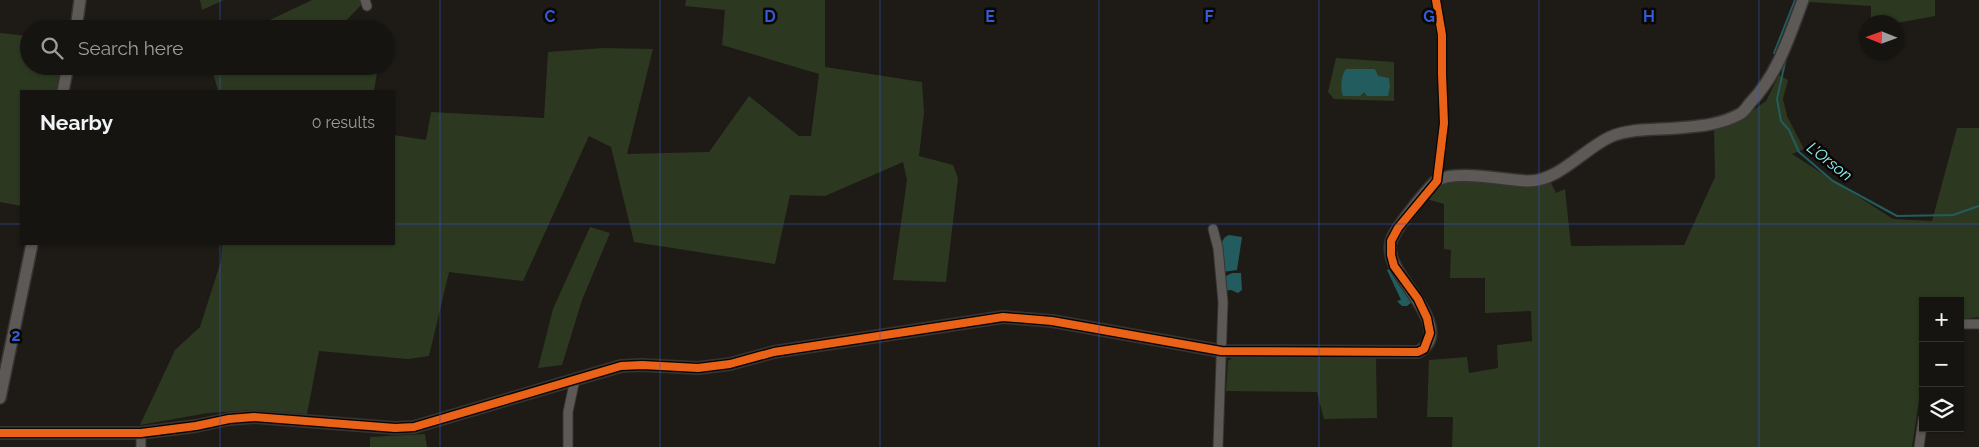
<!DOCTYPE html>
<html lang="en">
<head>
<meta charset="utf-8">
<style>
  body { margin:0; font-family:Raleway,sans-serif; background:#1f1d19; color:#f1f3f6 }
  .controls { position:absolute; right:15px; bottom:15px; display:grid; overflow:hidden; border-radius:0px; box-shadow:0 1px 4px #0004 }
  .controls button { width:45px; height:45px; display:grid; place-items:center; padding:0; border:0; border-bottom:1px solid #353330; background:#161410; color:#f1f3f6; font:25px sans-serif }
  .compass { position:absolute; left:1859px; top:15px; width:45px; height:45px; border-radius:50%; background:#161410; box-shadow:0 1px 4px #0004; rotate:271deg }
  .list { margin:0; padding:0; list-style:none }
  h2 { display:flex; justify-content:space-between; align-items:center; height:65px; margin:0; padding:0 20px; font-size:21px }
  h2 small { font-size:16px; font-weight:400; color:#9e9e9f }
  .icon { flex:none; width:28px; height:28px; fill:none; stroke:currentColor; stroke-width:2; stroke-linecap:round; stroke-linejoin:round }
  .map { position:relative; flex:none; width:1979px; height:447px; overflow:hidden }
  .search { position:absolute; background:#161410; box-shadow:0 1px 4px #0004; left:20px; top:20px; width:375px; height:55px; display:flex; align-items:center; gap:12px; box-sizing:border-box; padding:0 18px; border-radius:28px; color:#9e9e9f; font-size:19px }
  .panel { position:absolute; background:#161410; box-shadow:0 1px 4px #0004; left:20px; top:90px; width:375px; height:155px; border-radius:0px }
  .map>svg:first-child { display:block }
</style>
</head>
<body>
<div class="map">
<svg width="1979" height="447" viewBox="0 0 1979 447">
  <rect width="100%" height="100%" fill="#1e1a16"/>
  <g fill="#2c3920">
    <polygon points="200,0 224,0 202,10"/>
    <polygon points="312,0 361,0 362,4 342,25 343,29 251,29"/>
    <polygon points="686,0 825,0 825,67 922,82 924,113 919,156 953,165 958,178 946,282 893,280 907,180 903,162 825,196 790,195 775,264 634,242 611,147 589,136 523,281 449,272 429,356 408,359 319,351 307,414 255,410 208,413 140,425 175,350 200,327 221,261 222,244 394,244 394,135 426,140 431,112 544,118 548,52 604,48 653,49 627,154 709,152 749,96 799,136 811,136 819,74 722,45 725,10 685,6"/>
    <polygon points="1810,0 1935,0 1935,16 1897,23 1871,22 1871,6 1809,2"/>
    <polygon points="0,33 29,36 29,66 64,66 59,91 21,91 21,206 0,202"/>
    <polygon points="1336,58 1394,62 1394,101 1334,99 1328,92"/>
    <polygon points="211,66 353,66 354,68 378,66 374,91 218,91"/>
    <polygon points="1779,75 1788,80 1783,99 1787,116 1804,149 1792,154 1893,219 1932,221 1957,128 1979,128 1979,317 1960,319 1960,301 1923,301 1923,374 1912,447 1452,447 1453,417 1427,417 1429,360 1467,357 1469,373 1498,368 1497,345 1532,341 1531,311 1485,313 1485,278 1450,278 1451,250 1444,249 1444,204 1426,199 1439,185 1462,178 1550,181 1556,193 1565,189 1571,246 1684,245 1715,177 1714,127 1748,114 1766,101"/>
    <polygon points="590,227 610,233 582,300 562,365 538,368 553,309"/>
    <polygon points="1236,355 1376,356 1377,418 1324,419 1317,392 1226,391 1228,361"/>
    <polygon points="425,434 427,447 370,447 370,437"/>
  </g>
  <g fill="#235c5e">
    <path d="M 1346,69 L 1375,69 L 1378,76 L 1389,78 L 1390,87 L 1388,96 L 1367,96 L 1364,92 L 1360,96 L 1343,96 C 1340,89 1341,75 1346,69 Z"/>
    <path d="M 1229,235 L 1242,237 L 1237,270 L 1223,272 C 1223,261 1216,239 1229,235 Z"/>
    <polygon points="1389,269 1410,296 1413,301 1407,306 1402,306 1397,301 1401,300 1387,270"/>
    <polygon points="1232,273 1241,273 1242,290 1238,293 1231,290 1224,291 1224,277"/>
  </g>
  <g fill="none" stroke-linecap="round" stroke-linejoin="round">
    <g stroke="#235c5e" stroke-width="2">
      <polyline points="1777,54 1774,53 1795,0"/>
      <polyline points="1786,58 1777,99 1781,121 1789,130 1799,152 1833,181 1897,216 1953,215 1979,206"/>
    </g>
    <defs>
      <g id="minor">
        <polyline points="365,0 367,6"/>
        <polyline points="1436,0 1442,35 1442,74 1444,123 1437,181"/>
        <polyline points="1213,229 1218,248 1223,302 1218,447"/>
        <polyline points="1960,324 1979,324"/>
        <polyline points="141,433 141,447"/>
        <polyline points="568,447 568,412 575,379"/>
        <polyline points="1919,447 1923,419"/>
      </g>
      <g id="tertiary">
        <polyline points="76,29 80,0"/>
        <polyline points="63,91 68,66"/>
        <polyline points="0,398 32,244"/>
        <path d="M 0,433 L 141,433 L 196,426 L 229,419 L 254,417 L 395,428 L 414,427 L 621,366 L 642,365 L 698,368 L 730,364 L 774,352 L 1003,317 L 1052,321 L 1221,351 L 1418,352 C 1457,330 1393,279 1391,254 C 1390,250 1390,243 1392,239 C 1397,226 1425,192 1435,182 C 1452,168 1507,181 1529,181 C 1558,181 1584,149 1610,137 C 1630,128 1657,130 1678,128 C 1699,126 1720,125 1740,114 C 1744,112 1747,107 1750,103 C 1778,74 1789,37 1803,0"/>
      </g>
    </defs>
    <use href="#minor" stroke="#373431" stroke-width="11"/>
    <use href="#tertiary" stroke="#373431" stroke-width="14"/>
    <use href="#minor" stroke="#5d5956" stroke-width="9"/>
    <use href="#tertiary" stroke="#5d5956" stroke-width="11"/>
    <defs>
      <polyline id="cycleway" points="0,433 141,433 196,426 229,419 254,417 395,428 414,427 621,366 642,365 698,368 730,364 774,352 1003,317 1052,321 1221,351 1418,352 1424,349 1430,333 1427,318 1418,299 1394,266 1391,255 1391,241 1398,228 1437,181 1444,123 1442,74 1442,35 1436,0"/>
    </defs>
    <use href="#cycleway" stroke="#090604" stroke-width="11"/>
    <use href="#cycleway" stroke="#ea6118" stroke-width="8"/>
  </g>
  <path fill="none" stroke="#305cd8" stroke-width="1" stroke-opacity="0.55" d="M 220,0 L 220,29M 440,0 L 440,447M 660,0 L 660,447M 880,0 L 880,447M 1099,0 L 1099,447M 1319,0 L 1319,447M 1539,0 L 1539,447M 1759,0 L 1759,447M 220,66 L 220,91M 0,224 L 21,224M 394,224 L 1979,224M 220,244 L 220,447"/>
  <g text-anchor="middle" stroke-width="5" stroke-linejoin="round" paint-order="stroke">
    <g font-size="16" font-style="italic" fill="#8ff3f6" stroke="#090604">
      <text transform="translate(1830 161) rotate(38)" y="6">L’Orson</text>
    </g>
  </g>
  <g font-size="16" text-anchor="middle" font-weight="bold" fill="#305cd8" stroke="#090604" stroke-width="5" stroke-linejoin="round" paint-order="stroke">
    <text x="550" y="22">C</text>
    <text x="770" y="22">D</text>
    <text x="990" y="22">E</text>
    <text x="1209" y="22">F</text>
    <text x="1429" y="22">G</text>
    <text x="1649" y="22">H</text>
    <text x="16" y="341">2</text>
  </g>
</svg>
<div class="controls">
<button>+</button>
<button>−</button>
<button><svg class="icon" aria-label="layers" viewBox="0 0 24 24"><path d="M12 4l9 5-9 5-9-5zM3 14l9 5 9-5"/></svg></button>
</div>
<svg class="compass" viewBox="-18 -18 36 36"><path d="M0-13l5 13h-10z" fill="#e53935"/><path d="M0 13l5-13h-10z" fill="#9e9e9f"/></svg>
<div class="search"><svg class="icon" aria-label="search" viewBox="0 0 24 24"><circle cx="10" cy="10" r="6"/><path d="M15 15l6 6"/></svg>Search here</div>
<section class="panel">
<h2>Nearby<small>0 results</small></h2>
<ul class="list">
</ul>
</section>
</div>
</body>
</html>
